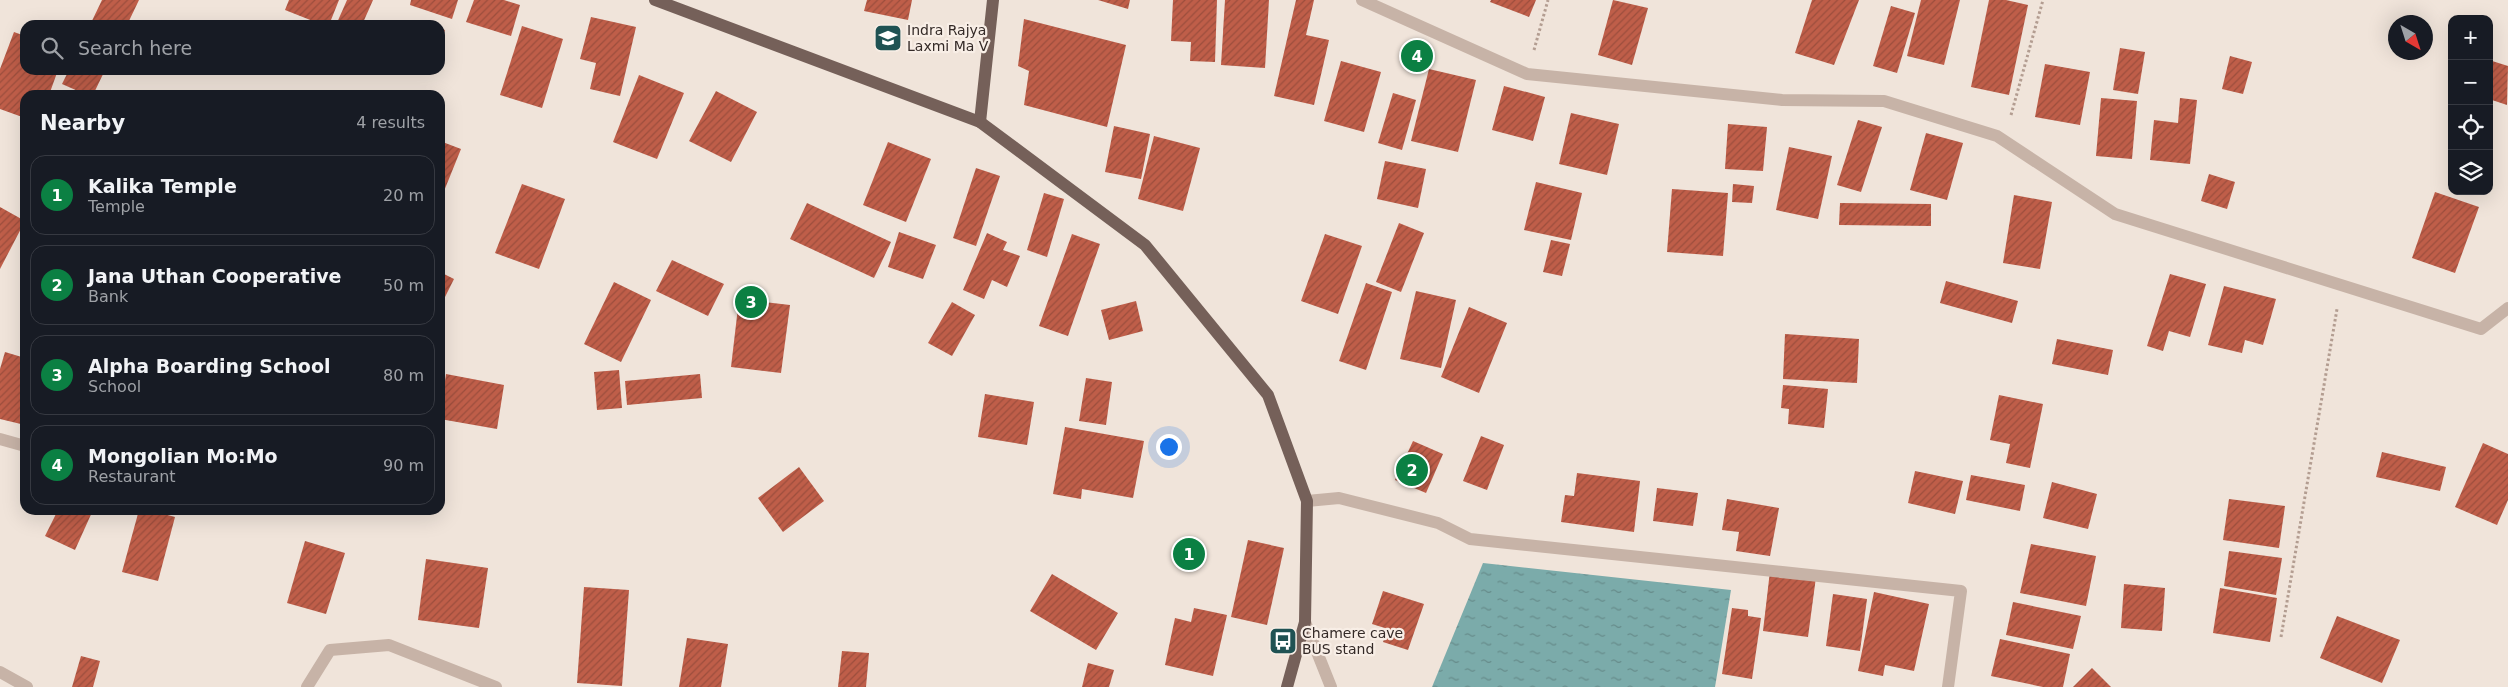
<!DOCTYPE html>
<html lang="en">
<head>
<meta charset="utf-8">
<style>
  body { margin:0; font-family:"DejaVu Sans",sans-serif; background:#20242c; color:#f1f3f6 }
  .controls { position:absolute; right:15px; top:15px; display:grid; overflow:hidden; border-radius:10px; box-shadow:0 5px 20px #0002 }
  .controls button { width:45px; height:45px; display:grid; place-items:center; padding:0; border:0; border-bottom:1px solid #363941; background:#171b24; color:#f1f3f6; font:25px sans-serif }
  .compass { position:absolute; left:2388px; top:15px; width:45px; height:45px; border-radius:50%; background:#171b24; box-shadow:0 5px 20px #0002; rotate:141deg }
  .you { position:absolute; left:1168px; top:446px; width:18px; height:18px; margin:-12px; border:4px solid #fff; border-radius:50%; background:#1a73e8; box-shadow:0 0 0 8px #1a73e833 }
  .badge { display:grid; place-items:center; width:32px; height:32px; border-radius:50%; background:#0b8043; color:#fff; font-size:16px; font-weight:700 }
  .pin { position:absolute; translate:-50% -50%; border:2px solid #fff; box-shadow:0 1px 5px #0006 }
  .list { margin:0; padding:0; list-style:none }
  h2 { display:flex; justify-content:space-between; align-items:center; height:65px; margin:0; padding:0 20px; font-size:21px }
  h2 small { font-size:16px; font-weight:400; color:#9ea1a6 }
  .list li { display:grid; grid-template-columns:32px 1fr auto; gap:15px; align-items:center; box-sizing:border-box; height:80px; margin:0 10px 10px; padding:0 10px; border:1px solid #363941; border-radius:15px }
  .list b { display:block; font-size:19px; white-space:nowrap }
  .list p { margin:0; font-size:16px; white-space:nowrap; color:#9ea1a6 }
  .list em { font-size:16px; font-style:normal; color:#9ea1a6 }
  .icon { flex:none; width:28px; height:28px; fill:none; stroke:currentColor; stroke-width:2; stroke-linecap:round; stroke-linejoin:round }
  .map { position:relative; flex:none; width:2508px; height:687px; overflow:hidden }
  .search { position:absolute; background:#171b24; box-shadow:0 5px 20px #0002; left:20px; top:20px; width:425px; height:55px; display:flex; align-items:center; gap:12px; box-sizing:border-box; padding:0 18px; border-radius:15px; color:#9ea1a6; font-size:19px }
  .panel { position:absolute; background:#171b24; box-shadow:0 5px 20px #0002; left:20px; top:90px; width:425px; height:425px; border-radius:15px }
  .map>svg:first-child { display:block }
</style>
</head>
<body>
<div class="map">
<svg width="2508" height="687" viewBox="0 0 2508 687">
  <defs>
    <pattern id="water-ripples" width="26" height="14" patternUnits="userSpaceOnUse" patternTransform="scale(1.25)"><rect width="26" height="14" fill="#7babaa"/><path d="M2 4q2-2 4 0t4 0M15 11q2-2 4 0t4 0" fill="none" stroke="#668b8a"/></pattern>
    <pattern id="building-hatch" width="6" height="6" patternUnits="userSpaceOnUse" patternTransform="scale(1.25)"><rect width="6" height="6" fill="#bf5e49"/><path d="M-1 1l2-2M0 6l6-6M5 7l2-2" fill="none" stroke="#9c4e3d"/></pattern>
  </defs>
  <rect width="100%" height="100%" fill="#f0e4da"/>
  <polygon fill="url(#water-ripples)" points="1483,563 1731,590 1715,687 1432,687"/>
  <g fill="url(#building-hatch)">
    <polygon points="102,0 139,0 127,25 90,25"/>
    <polygon points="289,0 339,0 329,25 323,25 285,10"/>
    <polygon points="347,0 373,0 362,25 336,25"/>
    <polygon points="411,0 458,0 452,19 410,5"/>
    <polygon points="474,0 504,0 520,5 511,36 466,22"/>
    <polygon points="867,0 912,0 908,20 864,11"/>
    <polygon points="1098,0 1130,0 1128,9"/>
    <polygon points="1173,0 1217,0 1215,62 1190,61 1191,42 1171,41"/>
    <polygon points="1225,0 1269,0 1265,68 1221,65"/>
    <polygon points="1296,0 1314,0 1306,35 1329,40 1314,105 1274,96"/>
    <polygon points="1491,0 1536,0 1529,17 1490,2"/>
    <polygon points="1613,0 1648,8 1632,65 1598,55"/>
    <polygon points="1812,0 1859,0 1834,65 1795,53"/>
    <polygon points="1921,0 1960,0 1944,65 1907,56"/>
    <polygon points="1989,0 2006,0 2028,5 2009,95 1971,87"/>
    <polygon points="1891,6 1915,13 1897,73 1873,66"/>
    <polygon points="591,17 636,27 620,96 590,89 596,63 580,59"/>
    <polygon points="1024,19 1126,45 1107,127 1024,105 1029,71 1018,66"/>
    <polygon points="522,26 563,39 542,108 500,95"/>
    <polygon points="440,28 445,30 440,45"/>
    <polygon points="14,32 25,36 25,70 58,70 49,95 25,95 25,118 0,109 0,69"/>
    <polygon points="2120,48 2145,52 2138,94 2113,90"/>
    <polygon points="2230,56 2252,62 2243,94 2222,89"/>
    <polygon points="2489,60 2508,66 2507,105 2489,99"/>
    <polygon points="1341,61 1381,72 1364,132 1324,121"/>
    <polygon points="2045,64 2090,72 2080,125 2035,117"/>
    <polygon points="1429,69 1476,80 1458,152 1411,141"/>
    <polygon points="69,70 105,70 93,95 87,95 62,84"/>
    <polygon points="639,75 684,93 657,159 613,142"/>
    <polygon points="1504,86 1545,97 1533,141 1492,130"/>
    <polygon points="716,91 757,112 731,162 689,141"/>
    <polygon points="1393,93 1416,100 1402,150 1378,143"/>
    <polygon points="2101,98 2137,101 2132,159 2096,156"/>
    <polygon points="2180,98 2197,100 2190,164 2150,160 2154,120 2178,123"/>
    <polygon points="1571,113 1619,124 1607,175 1559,164"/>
    <polygon points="1858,120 1882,127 1861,192 1837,185"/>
    <polygon points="1728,124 1767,127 1763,171 1725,169"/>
    <polygon points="1114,126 1150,134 1141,179 1105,172"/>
    <polygon points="1926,133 1963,143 1947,200 1910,190"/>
    <polygon points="1154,136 1200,148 1183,211 1138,199"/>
    <polygon points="440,141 461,149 440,201"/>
    <polygon points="888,142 931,159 906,222 863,205"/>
    <polygon points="1789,147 1832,156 1818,219 1776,210"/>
    <polygon points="1385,161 1426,169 1418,208 1377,199"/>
    <polygon points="976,168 1000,176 976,246 953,238"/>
    <polygon points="2209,174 2235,182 2227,209 2201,201"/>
    <polygon points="1536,182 1582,193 1571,240 1524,230"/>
    <polygon points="522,184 565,199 539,269 495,253"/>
    <polygon points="1733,184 1754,186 1752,203 1732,202"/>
    <polygon points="1672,189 1728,193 1723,256 1667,252"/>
    <polygon points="2435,192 2479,207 2455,273 2412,258"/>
    <polygon points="1044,193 1064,199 1047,257 1027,250"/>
    <polygon points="2014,195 2052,202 2040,269 2003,263"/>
    <polygon points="807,203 891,242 874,278 790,239"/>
    <polygon points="1840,203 1931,204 1931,226 1839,225"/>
    <polygon points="0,207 25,221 0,269"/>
    <polygon points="1399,223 1424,233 1401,292 1376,282"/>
    <polygon points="899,232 936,245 923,279 888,267"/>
    <polygon points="987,233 1007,242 1003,250 1020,256 1007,287 992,280 984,299 963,290"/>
    <polygon points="1072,234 1100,244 1068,336 1039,326"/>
    <polygon points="1325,234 1362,246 1338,314 1301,301"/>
    <polygon points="1551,240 1570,244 1562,276 1543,272"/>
    <polygon points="672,260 724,284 708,316 656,291"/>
    <polygon points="440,272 454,279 440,307"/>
    <polygon points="2170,274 2206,284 2190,337 2169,331 2163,351 2147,346"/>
    <polygon points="1946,281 2018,301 2012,323 1940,303"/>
    <polygon points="614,282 651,300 621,362 584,344"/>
    <polygon points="1366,283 1392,292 1366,370 1339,361"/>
    <polygon points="2224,286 2276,299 2263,345 2245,340 2242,353 2208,345"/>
    <polygon points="1416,291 1456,300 1441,368 1400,359"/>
    <polygon points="739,299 790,305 781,373 731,367"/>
    <polygon points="1136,301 1143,331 1109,340 1101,310"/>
    <polygon points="952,302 975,315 952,356 928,343"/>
    <polygon points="1469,307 1507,323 1479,393 1441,377"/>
    <polygon points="1785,334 1859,339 1857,383 1783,379"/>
    <polygon points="2057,339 2113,350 2108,375 2052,364"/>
    <polygon points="5,352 25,358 25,425 0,419 0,369"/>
    <polygon points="619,370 622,408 597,410 594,372"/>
    <polygon points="446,374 504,385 497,429 440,419"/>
    <polygon points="700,374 702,398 627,405 625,381"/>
    <polygon points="1086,378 1112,382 1106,425 1079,421"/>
    <polygon points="1783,385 1828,389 1824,428 1788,424 1789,409 1781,408"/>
    <polygon points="985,394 1034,402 1027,445 978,437"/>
    <polygon points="1999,395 2043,404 2030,468 2006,463 2010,444 1990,440"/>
    <polygon points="1065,427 1144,441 1133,498 1082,489 1081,499 1053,494"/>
    <polygon points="1481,436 1504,445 1487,490 1463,481"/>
    <polygon points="1413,441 1443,454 1426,493 1395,480"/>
    <polygon points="2483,443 2508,454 2508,500 2497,525 2455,507"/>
    <polygon points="2382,452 2446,467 2440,491 2376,477"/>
    <polygon points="799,467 824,501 783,532 758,498"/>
    <polygon points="1915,471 1963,481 1955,514 1908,503"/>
    <polygon points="1577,473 1640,481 1634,532 1561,522 1565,495 1574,496"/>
    <polygon points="1971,475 2025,485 2020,511 1966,500"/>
    <polygon points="2052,482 2097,494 2088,529 2043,518"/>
    <polygon points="1657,488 1698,493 1693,526 1653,521"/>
    <polygon points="1727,499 1779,508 1770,556 1736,551 1739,532 1722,530"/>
    <polygon points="2229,499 2285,506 2279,548 2223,540"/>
    <polygon points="58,510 93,510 75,550 45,536"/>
    <polygon points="139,510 149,510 175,517 158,581 122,572"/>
    <polygon points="1248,540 1284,548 1267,625 1231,617"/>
    <polygon points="305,541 345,553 326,614 287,603"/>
    <polygon points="2031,544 2096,556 2086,606 2020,593"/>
    <polygon points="2229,551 2282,558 2276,595 2224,586"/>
    <polygon points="426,559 488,568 479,628 418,620"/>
    <polygon points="1770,571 1816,577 1808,637 1763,631"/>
    <polygon points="1052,574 1118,613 1096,650 1030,611"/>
    <polygon points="2124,584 2165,588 2162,631 2121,628"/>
    <polygon points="584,587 629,590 622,686 577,683"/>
    <polygon points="2220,588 2277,598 2270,642 2213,633"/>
    <polygon points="1383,591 1424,604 1408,650 1383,642 1388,629 1372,624"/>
    <polygon points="1874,592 1929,604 1914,671 1885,665 1883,676 1858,671"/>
    <polygon points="1833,594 1867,599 1860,651 1826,646"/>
    <polygon points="2013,602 2081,616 2073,649 2006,635"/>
    <polygon points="1194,608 1227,615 1213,676 1165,665 1175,618 1191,622"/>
    <polygon points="1732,608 1748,610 1748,616 1761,618 1752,679 1722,674"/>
    <polygon points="2337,616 2400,640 2382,683 2320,658"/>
    <polygon points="687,638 728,644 721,687 679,687"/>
    <polygon points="2000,639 2070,654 2063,687 2043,687 1991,676"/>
    <polygon points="842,651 869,653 866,687 838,687"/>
    <polygon points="81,656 100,661 93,687 72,687"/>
    <polygon points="1088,663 1114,670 1109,687 1082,687"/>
    <polygon points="2092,668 2111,687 2073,687"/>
  </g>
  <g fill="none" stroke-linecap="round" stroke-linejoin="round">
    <g stroke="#b39d91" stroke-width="3" stroke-dasharray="2.5 2.5" stroke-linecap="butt">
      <polyline points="1534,50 1548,0"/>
      <polyline points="2011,115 2043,0"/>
      <polyline points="2281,637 2337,309"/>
    </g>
    <g stroke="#c7b3a7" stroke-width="12">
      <polyline points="1362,0 1527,74 1782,100 1884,101 1997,136 2115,214 2481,329 2508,308"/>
      <polyline points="0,439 25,446"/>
      <polyline points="1307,501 1339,498 1438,523 1470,539 1961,591 1948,687"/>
      <polyline points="1305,622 1331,687"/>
      <polyline points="0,672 27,687"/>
      <polyline points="307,687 330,650 389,645 496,687"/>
    </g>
    <g stroke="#756059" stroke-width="12">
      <polyline points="655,0 980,122 1145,245 1268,395 1307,501 1305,622 1287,687"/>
      <polyline points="980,122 993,0"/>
    </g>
  </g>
  <defs>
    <symbol id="school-square" viewBox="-11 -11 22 22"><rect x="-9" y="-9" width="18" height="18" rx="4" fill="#1f5253" stroke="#f8eee6"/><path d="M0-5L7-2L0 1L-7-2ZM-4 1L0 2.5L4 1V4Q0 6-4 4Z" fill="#fff"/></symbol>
    <symbol id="bus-square" viewBox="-11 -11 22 22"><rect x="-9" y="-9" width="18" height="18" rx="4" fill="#1f5253" stroke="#f8eee6"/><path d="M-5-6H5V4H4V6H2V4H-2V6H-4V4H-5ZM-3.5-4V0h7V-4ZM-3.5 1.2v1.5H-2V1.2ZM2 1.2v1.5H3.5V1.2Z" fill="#fff"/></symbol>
  </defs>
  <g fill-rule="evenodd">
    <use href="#school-square" x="872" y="22" width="32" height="32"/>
    <use href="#bus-square" x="1267" y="625" width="32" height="32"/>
  </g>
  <g text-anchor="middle" stroke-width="4.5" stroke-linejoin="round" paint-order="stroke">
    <g font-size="14" fill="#342a27" stroke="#f8eee6" text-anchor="start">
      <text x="907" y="35">Indra Rajya<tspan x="907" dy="16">Laxmi Ma V</tspan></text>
      <text x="1302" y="638">Chamere cave<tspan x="1302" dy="16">BUS stand</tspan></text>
    </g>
  </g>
</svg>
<div class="controls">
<button>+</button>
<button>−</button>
<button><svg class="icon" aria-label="locate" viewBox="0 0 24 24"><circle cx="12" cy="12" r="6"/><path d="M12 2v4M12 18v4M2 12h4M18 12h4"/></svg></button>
<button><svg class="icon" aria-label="layers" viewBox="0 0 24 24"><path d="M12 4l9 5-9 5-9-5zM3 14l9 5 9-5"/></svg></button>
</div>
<svg class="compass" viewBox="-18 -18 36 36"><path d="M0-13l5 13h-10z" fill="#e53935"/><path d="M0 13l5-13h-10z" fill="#9ea1a6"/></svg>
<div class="you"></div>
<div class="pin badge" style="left:1189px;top:554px">1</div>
<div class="pin badge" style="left:1412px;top:470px">2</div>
<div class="pin badge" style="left:751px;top:302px">3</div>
<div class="pin badge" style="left:1417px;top:56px">4</div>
<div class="search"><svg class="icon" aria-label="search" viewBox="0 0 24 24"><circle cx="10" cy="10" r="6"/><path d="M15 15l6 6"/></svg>Search here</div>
<section class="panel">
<h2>Nearby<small>4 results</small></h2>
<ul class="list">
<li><span class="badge">1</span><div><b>Kalika Temple</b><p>Temple</p></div><em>20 m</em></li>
<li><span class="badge">2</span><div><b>Jana Uthan Cooperative</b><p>Bank</p></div><em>50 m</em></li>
<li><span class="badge">3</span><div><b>Alpha Boarding School</b><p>School</p></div><em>80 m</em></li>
<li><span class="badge">4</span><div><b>Mongolian Mo:Mo</b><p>Restaurant</p></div><em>90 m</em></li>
</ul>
</section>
</div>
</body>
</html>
